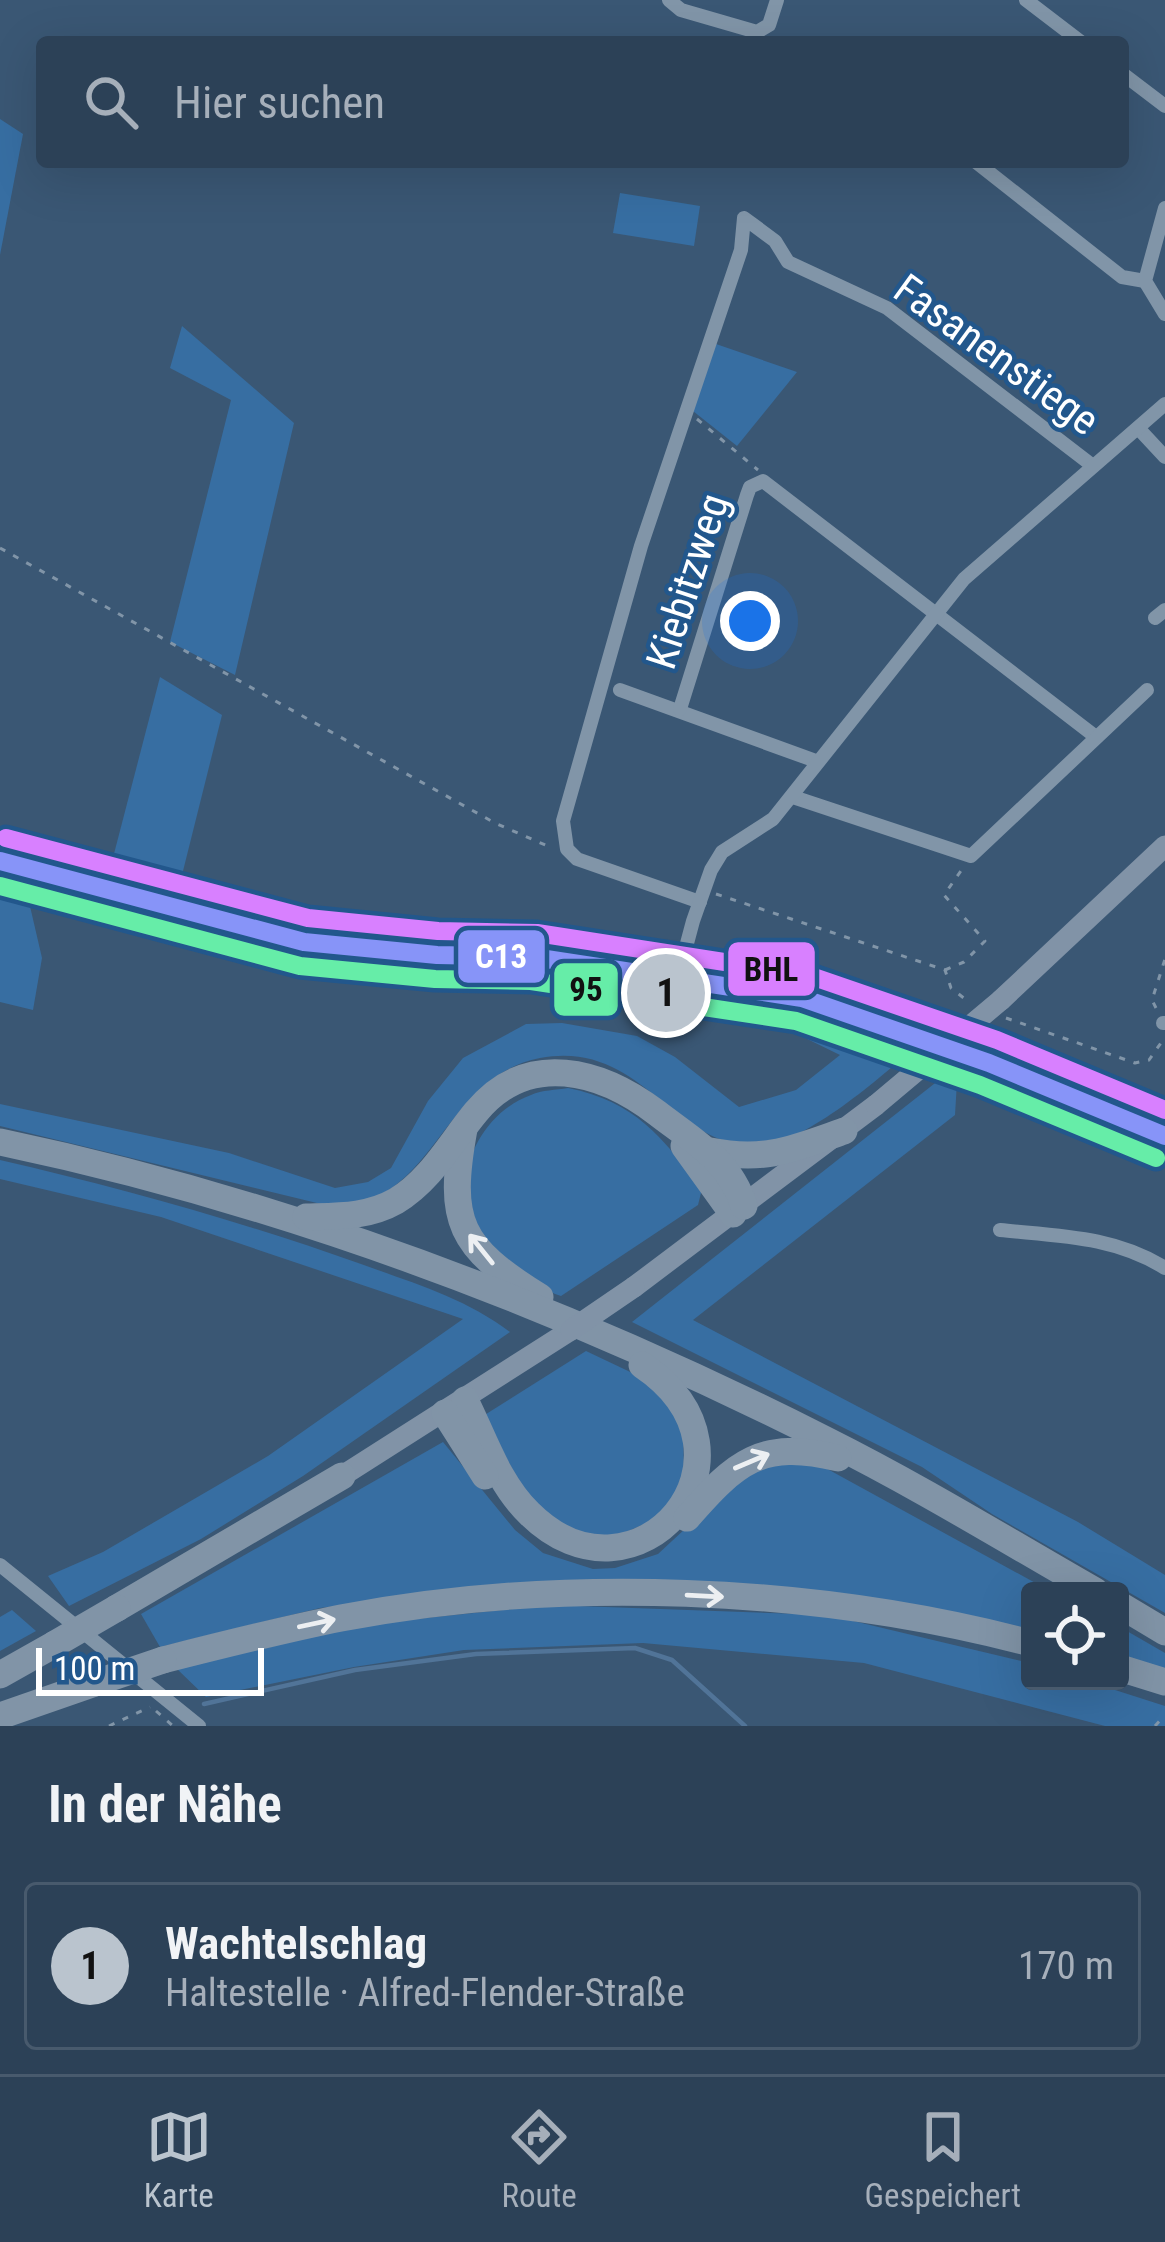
<!DOCTYPE html>
<html lang="de">
<head>
<meta charset="utf-8">
<style>
  body { margin:0; font-family:"Roboto Condensed",sans-serif; background:#34485d; color:#f1f3f6 }
  .controls { position:absolute; right:36px; bottom:36px; display:grid; overflow:hidden; border-radius:12px; box-shadow:0 12px 48px #0002 }
  .controls button { width:108px; height:108px; display:grid; place-items:center; padding:0; border:0; border-bottom:3px solid #485a6d; background:#2c4157; color:#f1f3f6; font:60px sans-serif }
  .scale { position:absolute; left:36px; bottom:30px; width:228px; box-sizing:border-box; padding-left:12px; border:6px solid #fff; border-top:0; font-size:33px; line-height:42px; white-space:nowrap; color:#fff; -webkit-text-stroke:9px #22578c; paint-order:stroke }
  .you { position:absolute; left:750px; top:621px; width:42px; height:42px; margin:-30px; border:9px solid #fff; border-radius:50%; background:#1a73e8; box-shadow:0 0 0 18px #1a73e833 }
  .badge { display:grid; place-items:center; width:78px; height:78px; border-radius:50%; background:#bac4ce; color:#111; font-size:39px; font-weight:700 }
  .pin { position:absolute; translate:-50% -50%; border:6px solid #fff; box-shadow:0 3px 12px #0006 }
  .list { margin:0; padding:0; list-style:none }
  h2 { display:flex; justify-content:space-between; align-items:center; height:156px; margin:0; padding:0 48px; font-size:51px }
  h2 small { font-size:39px; font-weight:400; color:#a6afba }
  .list li { display:grid; grid-template-columns:78px 1fr auto; gap:36px; align-items:center; box-sizing:border-box; height:168px; margin:0 24px 24px; padding:0 24px; border:3px solid #485a6d; border-radius:12px }
  .list b { display:block; font-size:45px; white-space:nowrap }
  .list p { margin:0; font-size:39px; white-space:nowrap; color:#a6afba }
  .list em { font-size:39px; font-style:normal; color:#a6afba }
  .icon { flex:none; width:66px; height:66px; fill:none; stroke:currentColor; stroke-width:2; stroke-linecap:round; stroke-linejoin:round }
  .map { position:relative; flex:none; width:1165px; height:1726px; overflow:hidden }
  .search { position:absolute; background:#2c4157; box-shadow:0 12px 48px #0002; left:36px; right:36px; top:36px; height:132px; display:flex; align-items:center; gap:30px; box-sizing:border-box; padding:0 42px; border-radius:12px; color:#a6afba; font-size:45px }
  .sheet { height:348px; background:#2c4157 }
  nav { display:flex; justify-content:space-around; align-items:center; box-sizing:border-box; height:168px; border-top:3px solid #485a6d; background:#2c4157; font-size:33px; color:#a6afba }
  nav a { display:grid; justify-items:center; gap:6px }
  nav .on { color:#bac4ce }
  .map>svg:first-child { display:block }
</style>
</head>
<body>
<div class="map">
<svg width="1165" height="1726" viewBox="0 0 1165 1726">
  <rect width="100%" height="100%" fill="#3a5774"/>
  <g fill="#376ea2">
    <polygon points="0,119 23,134 0,255"/>
    <polygon points="620,193 700,206 694,246 613,233"/>
    <polygon points="182,326 294,423 235,675 170,642 231,400 170,368"/>
    <polygon points="716,344 797,372 737,446 693,411"/>
    <polygon points="160,677 222,715 178,891 109,873"/>
    <polygon points="0,879 26,889 42,958 33,1010 0,1002"/>
    <path d="M 805,1020 L 915,1047 C 881,1077 807,1142 762,1145 C 674,1153 644,1038 540,1058 C 450,1075 436,1186 358,1203 C 346,1206 333,1204 321,1204 L 0,1126 L 0,1104 L 229,1153 L 335,1188 L 368,1182 L 391,1168 L 428,1101 L 463,1058 L 526,1024 L 562,1023 L 637,1036 L 675,1057 L 739,1107 L 796,1090 L 840,1055 L 799,1035 Z"/>
    <polygon points="958,1065 955,1115 693,1320 1078,1522 1165,1575 1165,1613 992,1514 922,1467 632,1322"/>
    <path d="M 568,1088 C 636,1102 661,1136 702,1189 L 698,1205 L 561,1296 C 544,1291 528,1278 514,1267 C 500,1255 485,1242 476,1225 C 449,1176 481,1113 531,1095 C 542,1090 556,1090 568,1088 Z"/>
    <path d="M 0,1160 C 122,1188 243,1222 361,1264 C 413,1283 465,1298 510,1332 L 303,1476 L 201,1539 L 69,1606 L 48,1576 L 103,1552 L 268,1456 L 463,1319 L 161,1217 L 0,1179 Z"/>
    <polygon points="586,1351 645,1379 683,1422 684,1478 663,1516 605,1541 538,1515 483,1416"/>
    <polygon points="443,1442 515,1530 543,1553 593,1569 615,1568 658,1554 757,1462 811,1460 1050,1591 1030,1591 1030,1637 869,1604 426,1594 320,1608 160,1647 141,1614"/>
    <polygon points="550,1605 828,1615 1030,1663 1030,1681 1087,1681 1165,1706 1165,1726 1105,1726 864,1663 643,1643 464,1650 354,1667 206,1697 176,1668 358,1625"/>
    <polygon points="12,1610 36,1631 0,1651 0,1617"/>
    <polygon points="1120,1627 1165,1653 1165,1670 1120,1659"/>
  </g>
  <g fill="none" stroke-linecap="round" stroke-linejoin="round">
    <polyline stroke="#517498" stroke-width="4.5" points="204,1704 355,1670 476,1654 635,1648 672,1660 745,1726"/>
    <g stroke="#8195a8" stroke-width="3" stroke-dasharray="6 9" stroke-linecap="butt">
      <polyline points="697,419 758,470"/>
      <polyline points="0,548 495,823 552,848"/>
      <polyline points="198,894 310,915 477,929 502,936"/>
      <polyline points="716,894 945,970 951,988 970,1003"/>
      <polyline points="572,943 623,948 669,958"/>
      <polyline points="945,970 964,962 985,941 944,895 963,868"/>
      <polyline points="1156,1008 1152,1000 1165,959"/>
      <polyline points="1006,1018 1135,1063 1149,1060 1163,1040"/>
      <polyline points="156,1711 173,1726"/>
      <polyline points="109,1726 150,1707"/>
      <polyline points="1155,1726 1165,1715"/>
    </g>
    <g stroke="#8195a8" stroke-width="14">
      <polyline points="669,0 681,10 757,32 769,25 777,0"/>
      <polyline points="1026,0 1081,42"/>
      <polyline points="1123,74 1165,106"/>
      <polyline points="976,162 1122,277 1145,281"/>
      <polyline points="1165,208 1145,281 1165,314"/>
      <polyline points="1138,428 1165,457"/>
      <polyline points="1155,618 1165,610"/>
      <polyline points="620,690 816,761"/>
      <polyline points="680,709 747,495 750,487 763,481 1096,737"/>
      <polyline points="793,797 971,856 1147,690"/>
      <polyline points="700,902 577,859 567,849 563,821 641,546 741,250 744,218 775,241 788,262 887,308 1093,466"/>
      <polyline points="678,977 693,921 711,870 722,852 773,819 964,579 1165,404"/>
      <polyline points="1163,1023 1165,1023"/>
      <path d="M 1000,1230 C 1059,1236 1114,1236 1165,1268"/>
      <polyline points="0,1565 199,1726"/>
    </g>
    <polyline stroke="#7d91a5" stroke-width="21" points="0,861 304,942 437,955 533,957 802,998 989,1063 1165,1136"/>
    <g stroke="#8193a7" stroke-width="21">
      <polyline points="1001,1000 1165,846"/>
      <polyline points="634,1287 876,1105"/>
      <polyline points="342,1476 571,1330"/>
    </g>
    <g stroke="#8194a7" stroke-width="27">
      <path d="M 464,1129 C 447,1222 459,1247 540,1297"/>
      <path d="M 0,1142 C 286,1202 565,1308 826,1440 C 918,1486 1006,1540 1095,1591"/>
      <polyline points="684,1146 733,1214"/>
      <path d="M 710,1151 C 765,1162 793,1149 844,1131"/>
      <path d="M 306,1217 C 338,1216 368,1217 396,1201 C 431,1180 451,1142 476,1112 C 528,1049 602,1071 657,1113 C 693,1141 730,1160 744,1206"/>
      <path d="M 465,1400 C 484,1438 498,1483 529,1513 C 636,1620 777,1456 642,1365"/>
      <polyline points="445,1413 485,1476"/>
      <path d="M 687,1518 C 736,1462 761,1439 838,1458"/>
      <polyline points="1120,1605 1165,1632"/>
      <polyline points="117,1608 342,1476"/>
      <path d="M 163,1660 C 222,1645 281,1630 341,1618 C 560,1576 814,1586 1030,1643"/>
      <polyline points="1120,1668 1165,1682"/>
      <polyline points="0,1675 55,1644"/>
      <polyline points="0,1716 95,1683"/>
    </g>
    <g stroke="#8193a7" stroke-width="21">
      <polyline points="876,1105 1001,1000"/>
      <polyline points="571,1330 634,1287"/>
    </g>
    <g stroke="#8194a7" stroke-width="27">
      <polyline points="55,1644 117,1608"/>
      <polyline points="95,1683 163,1660"/>
    </g>
    <defs>
      <polyline id="bus-1" points="0,861 304,942 437,955 533,957 802,998 989,1063 1165,1136"/>
      <polyline id="bus-2" points="0,886 300,966 435,979 531,981 796,1021 980,1085 1156,1158"/>
      <polyline id="bus-3" points="6,838 308,918 438,931 537,933 808,975 997,1040 1165,1110"/>
    </defs>
    <use href="#bus-1" stroke="#22578c" stroke-width="27"/>
    <use href="#bus-2" stroke="#22578c" stroke-width="27"/>
    <use href="#bus-3" stroke="#22578c" stroke-width="27"/>
    <use href="#bus-1" stroke="#8794f8" stroke-width="18"/>
    <use href="#bus-2" stroke="#66eda8" stroke-width="18"/>
    <use href="#bus-3" stroke="#d880ff" stroke-width="18"/>
  </g>
  <defs><path id="oneway-shaft" d="M-6 0H5M1.5-3L5.5 0L1.5 3" fill="none" stroke-width="1.6" stroke-linecap="round" stroke-linejoin="round" transform="scale(3)"/></defs>
  <g stroke="#eceff2">
    <use href="#oneway-shaft" transform="translate(481 1249) rotate(-129)"/>
    <use href="#oneway-shaft" transform="translate(752 1461) rotate(-23)"/>
    <use href="#oneway-shaft" transform="translate(705 1596) rotate(3)"/>
    <use href="#oneway-shaft" transform="translate(317 1623) rotate(-12)"/>
  </g>
  <g text-anchor="middle" stroke-width="9" stroke-linejoin="round" paint-order="stroke">
    <g font-size="42" fill="#fff" stroke="#22578c">
      <text transform="translate(997 354) rotate(36)" y="15">Fasanenstiege</text>
      <text transform="translate(687 581) rotate(-72)" y="15">Kiebitzweg</text>
    </g>
  </g>
  <g stroke="#22578c" stroke-width="4.5">
    <rect x="456" y="928" width="91" height="57" rx="12" fill="#8794f8"/>
    <rect x="726" y="940" width="91" height="58" rx="12" fill="#d880ff"/>
    <rect x="552" y="961" width="68" height="57" rx="12" fill="#66eda8"/>
  </g>
  <g font-size="33" text-anchor="middle" font-weight="bold" fill="#fff">
    <text x="501" y="968">C13</text>
  </g>
  <g font-size="33" text-anchor="middle" font-weight="bold" fill="#111">
    <text x="771" y="981">BHL</text>
    <text x="586" y="1001">95</text>
  </g>
</svg>
<div class="controls">
<button><svg class="icon" aria-label="locate" viewBox="0 0 24 24"><circle cx="12" cy="12" r="6"/><path d="M12 2v4M12 18v4M2 12h4M18 12h4"/></svg></button>
</div>
<div class="scale">100 m</div>
<div class="you"></div>
<div class="pin badge" style="left:666px;top:993px">1</div>
<div class="search"><svg class="icon" aria-label="search" viewBox="0 0 24 24"><circle cx="10" cy="10" r="6"/><path d="M15 15l6 6"/></svg>Hier suchen</div>
</div>
<section class="sheet">
<h2>In der Nähe<small></small></h2>
<ul class="list">
<li><span class="badge">1</span><div><b>Wachtelschlag</b><p>Haltestelle · Alfred-Flender-Straße</p></div><em>170 m</em></li>
</ul>
</section>
<nav>
<a class="on"><svg class="icon" aria-label="map" viewBox="0 0 24 24"><path d="M3 6l6-2 6 2 6-2v14l-6 2-6-2-6 2zM9 4v14M15 6v14"/></svg>Karte</a>
<a><svg class="icon" aria-label="directions" viewBox="0 0 24 24"><path d="M12 3l9 9-9 9-9-9zM9 14v-3h6M13 9l2 2-2 2"/></svg>Route</a>
<a><svg class="icon" aria-label="saved" viewBox="0 0 24 24"><path d="M7 4h10v16l-5-4-5 4z"/></svg>Gespeichert</a>
</nav>
</body>
</html>
